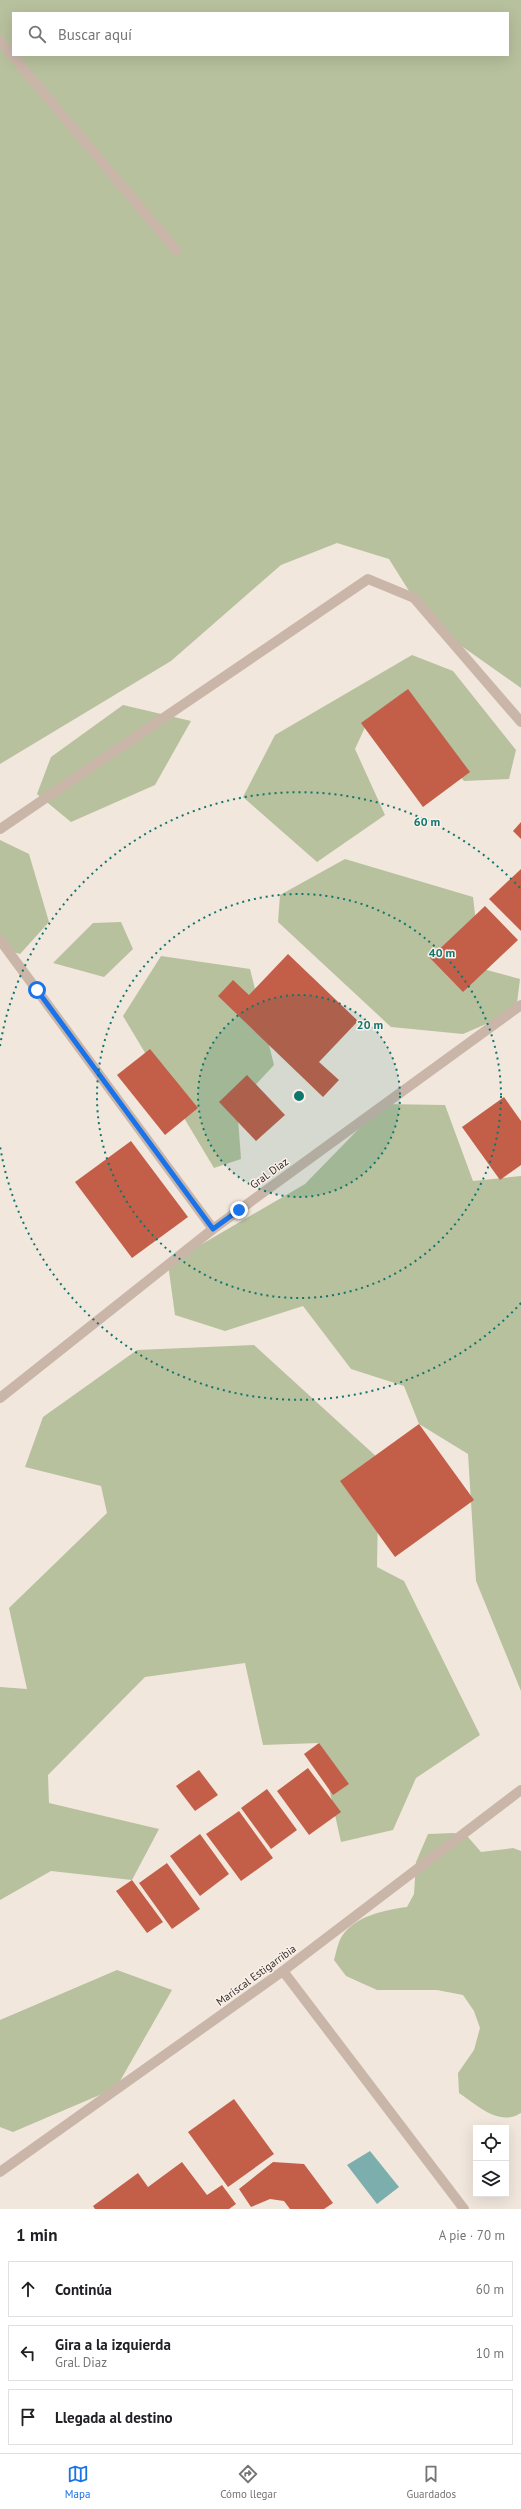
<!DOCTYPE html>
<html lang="es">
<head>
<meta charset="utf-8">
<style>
  body { margin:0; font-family:"PT Sans",sans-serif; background:#f6f6f6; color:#202124 }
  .controls { position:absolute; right:12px; bottom:12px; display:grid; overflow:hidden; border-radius:0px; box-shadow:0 4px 16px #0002 }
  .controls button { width:36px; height:36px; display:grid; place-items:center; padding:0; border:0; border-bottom:1px solid #e0e0e0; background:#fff; color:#202124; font:20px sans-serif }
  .stop { position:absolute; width:12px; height:12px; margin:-9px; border:3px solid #1a73e8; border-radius:50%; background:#fff }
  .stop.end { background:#1a73e8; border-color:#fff; box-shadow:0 1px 4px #0008 }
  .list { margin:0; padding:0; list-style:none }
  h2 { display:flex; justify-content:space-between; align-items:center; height:52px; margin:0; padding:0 16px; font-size:17px }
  h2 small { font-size:13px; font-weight:400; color:#757577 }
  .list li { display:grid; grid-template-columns:26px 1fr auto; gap:12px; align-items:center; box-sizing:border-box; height:56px; margin:0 8px 8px; padding:0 8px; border:1px solid #e0e0e0; border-radius:0px }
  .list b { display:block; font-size:15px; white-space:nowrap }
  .list p { margin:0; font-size:13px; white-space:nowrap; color:#757577 }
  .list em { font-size:13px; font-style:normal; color:#757577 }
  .icon { flex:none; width:22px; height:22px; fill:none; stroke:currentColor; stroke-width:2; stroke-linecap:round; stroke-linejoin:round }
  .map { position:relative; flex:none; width:521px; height:2209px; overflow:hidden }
  .search { position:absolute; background:#fff; box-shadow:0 4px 16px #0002; left:12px; right:12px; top:12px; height:44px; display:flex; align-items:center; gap:10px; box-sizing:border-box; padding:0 14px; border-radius:0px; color:#757577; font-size:15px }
  .sheet { height:244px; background:#fff }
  nav { display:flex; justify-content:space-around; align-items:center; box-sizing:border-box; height:56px; border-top:1px solid #e0e0e0; background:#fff; font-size:11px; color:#757577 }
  nav a { display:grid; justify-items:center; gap:2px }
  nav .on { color:#1a73e8 }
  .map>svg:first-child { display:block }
</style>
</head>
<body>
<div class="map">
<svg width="521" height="2209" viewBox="0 0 521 2209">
  <rect width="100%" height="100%" fill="#f2e7dd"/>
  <g fill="#b7c19d" fill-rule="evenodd">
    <path d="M 0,0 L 521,0 L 521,688 L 429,623 L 389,559 L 337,543 L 281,565 L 171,661 L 0,764 ZM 13,13 L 508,13 L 508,55 L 13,55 Z"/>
    <polygon points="412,655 453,671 516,750 509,779 464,781 419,728 366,725 355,749 385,815 317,862 243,797 275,735"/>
    <polygon points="123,705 191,721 155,785 71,822 37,794 51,757"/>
    <polygon points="0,840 29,854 49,922 20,954 0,948"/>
    <polygon points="345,859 473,897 477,931 439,957 520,979 516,1011 463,1034 391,1027 278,922 280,895"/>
    <polygon points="121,922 133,949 104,977 53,963 93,923"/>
    <polygon points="161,956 250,969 274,1065 237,1105 241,1159 214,1168 123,1016"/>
    <polygon points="383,1104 445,1105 473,1181 521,1176 521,1691 476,1581 468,1454 419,1424 404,1386 351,1369 303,1306 225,1331 175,1315 168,1264 305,1184"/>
    <polygon points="254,1345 379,1459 377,1567 404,1581 480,1735 416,1778 393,1830 341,1842 319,1743 263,1745 245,1663 145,1677 48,1775 49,1803 159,1829 132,1880 51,1871 0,1900 0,1687 27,1689 9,1608 107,1513 101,1486 25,1467 43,1417 137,1350"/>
    <path d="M 454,1833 L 468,1837 L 481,1852 L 513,1848 L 521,1851 L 521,2113 C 499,2127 477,2105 459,2093 L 458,2073 L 474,2050 L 480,2028 L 474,2011 L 463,1995 L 437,1990 L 377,1990 L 346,1976 L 334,1960 C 336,1953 338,1942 342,1936 C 355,1916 385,1910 407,1907 L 414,1894 L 416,1862 L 428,1834 Z"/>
    <polygon points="117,1970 172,1990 116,2088 13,2132 0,2127 0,2020"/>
  </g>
  <polygon fill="#7caead" points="370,2151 399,2187 377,2204 347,2165"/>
  <g fill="#c35f49">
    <polygon points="408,689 470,772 423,807 361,723"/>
    <polygon points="521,822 521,839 513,831"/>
    <polygon points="521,869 521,931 489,899"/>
    <polygon points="485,906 518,940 463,992 430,958"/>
    <polygon points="288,954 358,1021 319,1062 339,1080 323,1097 218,996 233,980 249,995"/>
    <polygon points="150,1049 198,1108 165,1135 117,1075"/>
    <polygon points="247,1075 285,1115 256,1141 219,1102"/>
    <polygon points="504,1097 521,1121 521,1165 500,1180 462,1127"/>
    <polygon points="131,1141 188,1217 132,1258 75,1182"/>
    <polygon points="419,1424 474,1500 395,1557 340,1481"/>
    <polygon points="319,1743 349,1784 333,1795 304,1754"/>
    <polygon points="308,1768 341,1812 309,1835 277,1791"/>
    <polygon points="199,1770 218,1795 195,1811 176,1786"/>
    <polygon points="267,1789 297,1830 271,1849 241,1808"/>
    <polygon points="239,1811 273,1858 241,1881 206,1834"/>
    <polygon points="200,1834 229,1874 200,1896 170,1856"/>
    <polygon points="167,1863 200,1909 172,1929 139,1883"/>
    <polygon points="132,1880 163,1922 147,1933 116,1891"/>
    <polygon points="234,2099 274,2154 228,2187 188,2132"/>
    <polygon points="182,2162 207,2195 222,2185 236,2204 229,2209 95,2209 93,2206 138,2173 148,2187"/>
    <polygon points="273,2162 304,2164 333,2203 324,2209 290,2209 284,2201 270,2199 251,2207 239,2189"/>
  </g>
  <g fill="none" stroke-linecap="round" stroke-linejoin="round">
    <g stroke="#cab6a9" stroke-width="10">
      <polyline points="0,41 176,250"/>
      <polyline points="0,829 368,579 414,598 521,722"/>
      <polyline points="0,940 213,1229"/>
      <polyline points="0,1398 213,1229 521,1005"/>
      <polyline points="283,1971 464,2209"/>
      <polyline points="0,2172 283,1971 521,1790"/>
    </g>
  </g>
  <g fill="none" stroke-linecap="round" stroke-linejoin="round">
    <polyline stroke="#1a73e8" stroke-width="5" points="37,990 213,1229 239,1210"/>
  </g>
  <circle cx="299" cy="1096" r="101" fill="#0f766e" fill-opacity=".12"/>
  <g fill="none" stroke="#0f766e" stroke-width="2" stroke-dasharray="2 4">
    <circle cx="299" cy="1096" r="101"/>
    <circle cx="299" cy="1096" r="202"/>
    <path d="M521 1303A303 303 0 0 1 0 1146M0 1046A303 303 0 0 1 521 889"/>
  </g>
  <g text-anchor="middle" stroke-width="3" stroke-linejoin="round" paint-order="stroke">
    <g font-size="11" fill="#372c29" stroke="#f9f1e9">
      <text transform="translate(269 1173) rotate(-36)" y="4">Gral. Diaz</text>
      <text transform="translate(256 1975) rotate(-36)" y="4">Mariscal Estigarribia</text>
    </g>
  </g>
  <circle cx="299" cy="1096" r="6" fill="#0f766e" stroke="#f9f1e9" stroke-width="2"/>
  <g font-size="12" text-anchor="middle" font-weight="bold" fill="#0f766e" stroke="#f9f1e9" stroke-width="3" stroke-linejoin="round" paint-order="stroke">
    <text x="427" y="826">60 m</text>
    <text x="442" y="957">40 m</text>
    <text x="370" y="1029">20 m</text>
  </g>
</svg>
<div class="controls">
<button><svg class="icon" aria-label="locate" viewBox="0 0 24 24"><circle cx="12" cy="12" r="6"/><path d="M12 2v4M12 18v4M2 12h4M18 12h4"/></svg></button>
<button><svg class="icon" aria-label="layers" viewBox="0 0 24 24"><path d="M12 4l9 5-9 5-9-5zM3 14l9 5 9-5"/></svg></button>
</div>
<div class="stop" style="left:37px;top:990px"></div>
<div class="stop end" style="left:239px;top:1210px"></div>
<div class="search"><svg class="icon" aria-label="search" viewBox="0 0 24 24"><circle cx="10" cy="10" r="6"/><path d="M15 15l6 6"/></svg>Buscar aquí</div>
</div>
<section class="sheet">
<h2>1 min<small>A pie · 70 m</small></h2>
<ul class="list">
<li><svg class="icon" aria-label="ahead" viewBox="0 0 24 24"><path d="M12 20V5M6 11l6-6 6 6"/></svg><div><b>Continúa</b></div><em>60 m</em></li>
<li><svg class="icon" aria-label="left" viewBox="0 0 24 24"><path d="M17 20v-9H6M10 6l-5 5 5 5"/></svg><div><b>Gira a la izquierda</b><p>Gral. Diaz</p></div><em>10 m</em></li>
<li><svg class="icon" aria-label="arrive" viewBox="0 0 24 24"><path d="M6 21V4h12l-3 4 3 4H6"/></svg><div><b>Llegada al destino</b></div></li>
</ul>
</section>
<nav>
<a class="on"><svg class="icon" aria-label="map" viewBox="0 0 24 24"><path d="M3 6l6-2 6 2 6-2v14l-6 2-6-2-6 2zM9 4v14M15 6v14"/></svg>Mapa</a>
<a><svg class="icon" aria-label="directions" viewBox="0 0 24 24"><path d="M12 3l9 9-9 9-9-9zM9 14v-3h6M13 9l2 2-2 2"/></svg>Cómo llegar</a>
<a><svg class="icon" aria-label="saved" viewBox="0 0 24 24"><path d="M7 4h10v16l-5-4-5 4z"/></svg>Guardados</a>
</nav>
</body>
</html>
